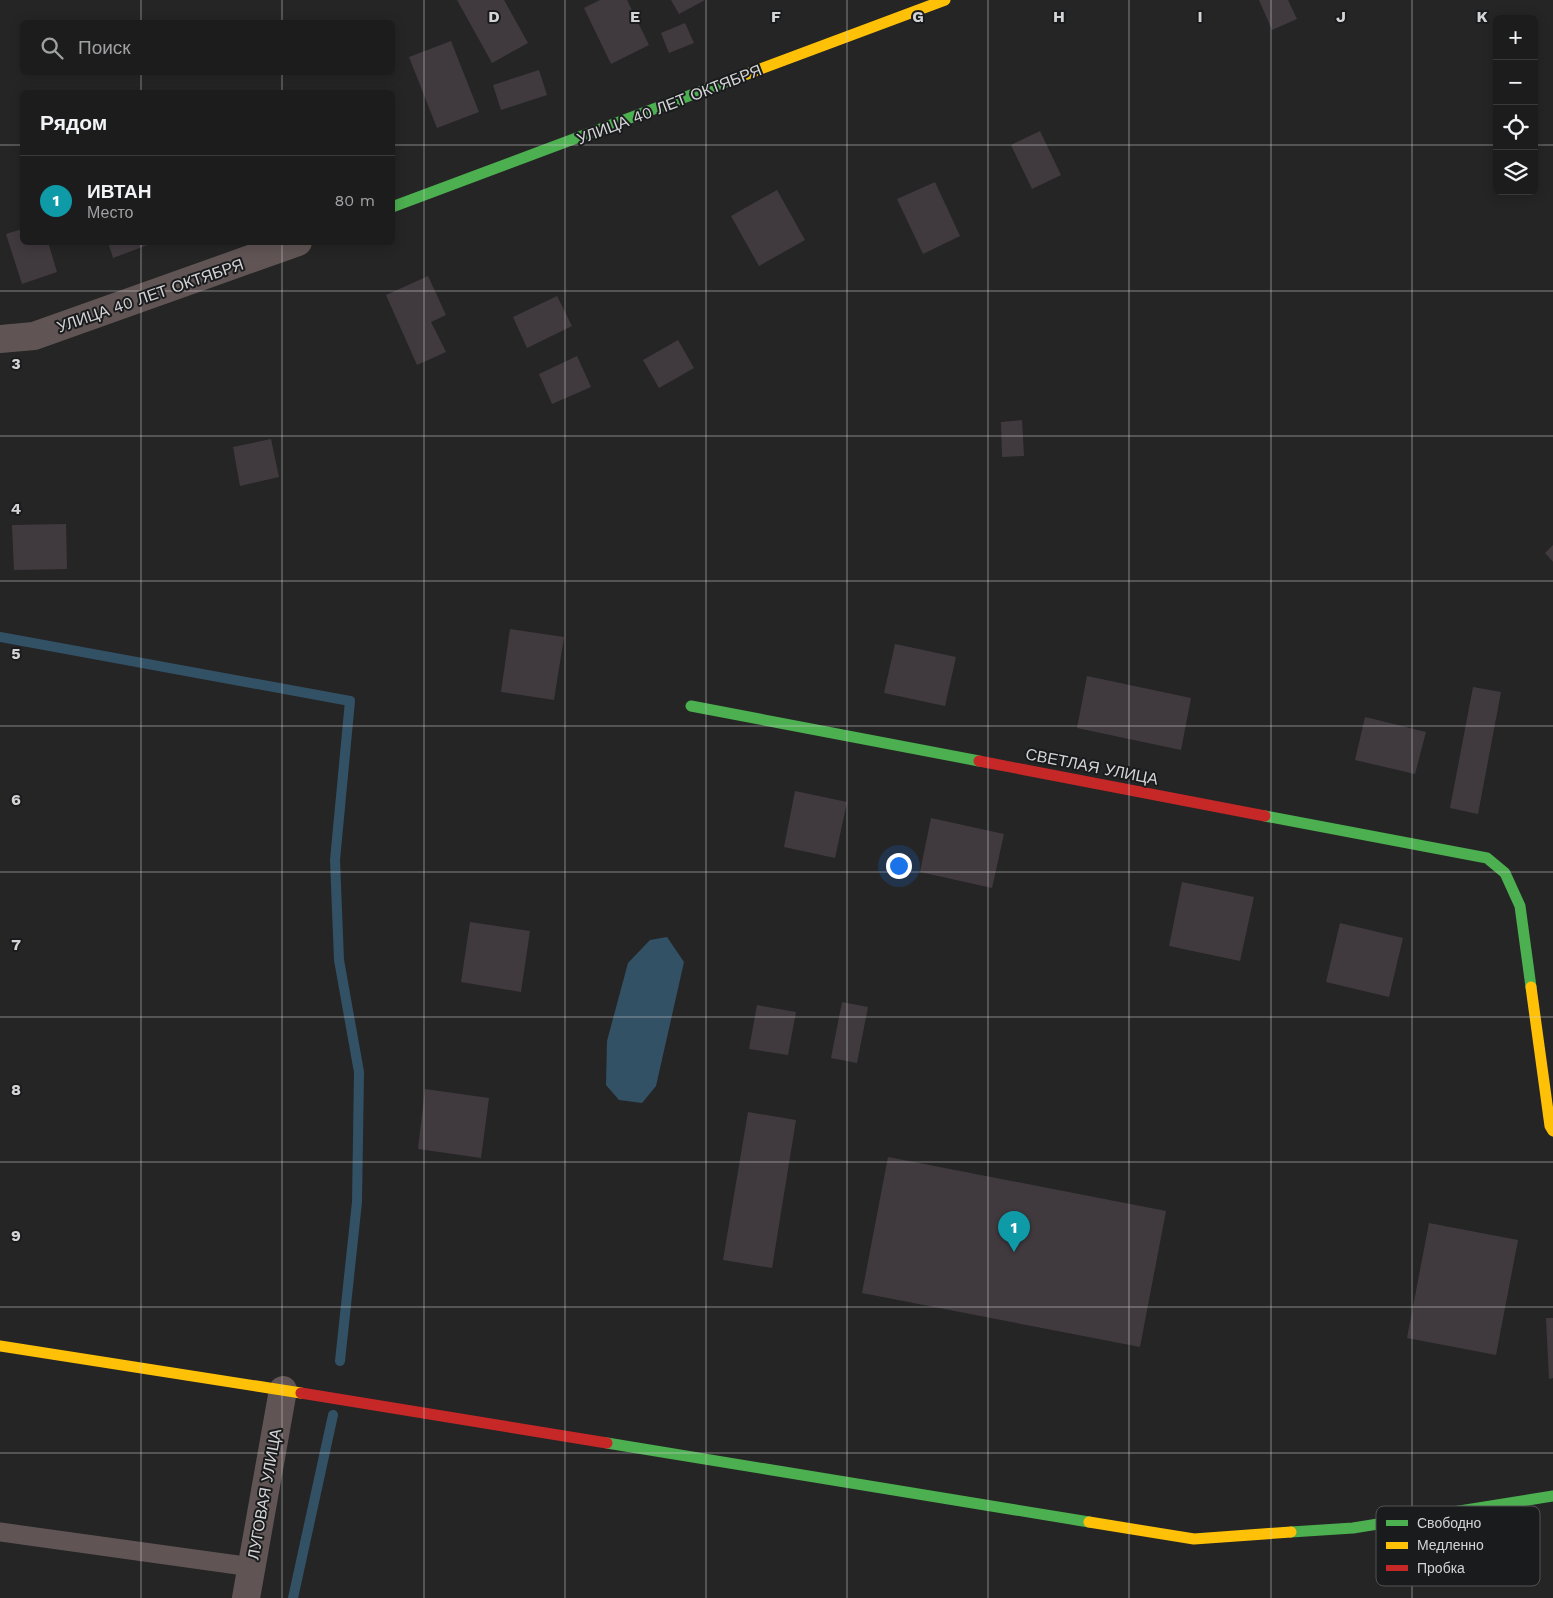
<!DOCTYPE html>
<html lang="ru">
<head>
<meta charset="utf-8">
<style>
  body { margin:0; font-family:"Work Sans",sans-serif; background:#292929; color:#f1f3f6 }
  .controls { position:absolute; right:15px; top:15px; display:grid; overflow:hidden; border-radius:8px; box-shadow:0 2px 12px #0003 }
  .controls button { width:45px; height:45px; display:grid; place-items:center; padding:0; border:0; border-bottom:1px solid #3a3a3b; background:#1c1c1c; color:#f1f3f6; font:25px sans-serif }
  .you { position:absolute; left:898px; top:865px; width:18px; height:18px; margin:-12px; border:4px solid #fff; border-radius:50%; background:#1a73e8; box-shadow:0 0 0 8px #1a73e833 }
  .badge { display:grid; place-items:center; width:32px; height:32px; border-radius:50%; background:#979798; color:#fff; font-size:16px; font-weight:700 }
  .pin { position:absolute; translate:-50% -41px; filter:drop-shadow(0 1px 2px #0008) }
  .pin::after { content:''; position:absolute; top:26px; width:18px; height:15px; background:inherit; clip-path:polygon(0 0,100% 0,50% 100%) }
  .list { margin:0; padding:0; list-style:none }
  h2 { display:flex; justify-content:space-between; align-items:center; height:65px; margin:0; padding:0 20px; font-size:21px }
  h2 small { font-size:16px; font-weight:400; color:#a0a1a3 }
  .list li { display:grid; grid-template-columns:32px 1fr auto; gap:15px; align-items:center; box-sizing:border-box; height:90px; padding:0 20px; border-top:1px solid #3a3a3b }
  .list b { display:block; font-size:19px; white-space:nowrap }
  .list p { margin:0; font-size:16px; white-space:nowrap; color:#a0a1a3 }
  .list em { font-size:16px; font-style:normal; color:#a0a1a3 }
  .icon { flex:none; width:28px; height:28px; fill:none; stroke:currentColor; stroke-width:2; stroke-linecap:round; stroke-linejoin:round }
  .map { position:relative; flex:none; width:1553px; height:1598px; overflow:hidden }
  .search { position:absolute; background:#1c1c1c; box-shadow:0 2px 12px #0003; left:20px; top:20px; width:375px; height:55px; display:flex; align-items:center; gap:12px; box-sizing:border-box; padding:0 18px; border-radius:8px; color:#a0a1a3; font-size:19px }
  .panel { position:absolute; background:#1c1c1c; box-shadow:0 2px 12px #0003; left:20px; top:90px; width:375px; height:155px; border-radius:8px }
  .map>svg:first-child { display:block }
</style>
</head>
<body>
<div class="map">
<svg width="1553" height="1598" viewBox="0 0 1553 1598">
  <rect width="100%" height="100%" fill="#252525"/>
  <polygon fill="#325165" points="667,937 684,962 656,1086 642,1103 619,1100 606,1085 607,1041 628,963 650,940"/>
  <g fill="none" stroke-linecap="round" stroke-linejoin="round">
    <g stroke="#325165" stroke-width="10">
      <polyline points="0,637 350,701 335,860 339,960 359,1072 357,1202 340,1361"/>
      <polyline points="293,1598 333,1415"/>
    </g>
  </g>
  <g fill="#403a3e">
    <polygon points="457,0 504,0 528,43 492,63"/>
    <polygon points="600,0 627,0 649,45 611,64 584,8"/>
    <polygon points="671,0 705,0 679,14"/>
    <polygon points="1259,0 1288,0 1297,19 1272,30"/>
    <polygon points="685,23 694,43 669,53 661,33"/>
    <polygon points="451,41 479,112 437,128 409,57"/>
    <polygon points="539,70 547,95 501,110 493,85"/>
    <polygon points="1040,131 1061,175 1032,189 1011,145"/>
    <polygon points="935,182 960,236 923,254 897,199"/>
    <polygon points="777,190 805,240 759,266 731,216"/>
    <polygon points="22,229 22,242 48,242 57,272 22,284 6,234"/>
    <polygon points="108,242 153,242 153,243 113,258"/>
    <polygon points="428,276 446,315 431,322 446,352 417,365 386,295"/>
    <polygon points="557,296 572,326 527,348 513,317"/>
    <polygon points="678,340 694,368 659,388 643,360"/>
    <polygon points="577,356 591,387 552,404 539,374"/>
    <polygon points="1022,420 1024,456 1002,457 1001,422"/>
    <polygon points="271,439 279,477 240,486 233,447"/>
    <polygon points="66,524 67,569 14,570 12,525"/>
    <polygon points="1553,545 1553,562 1545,553"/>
    <polygon points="510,629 564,637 554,700 501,692"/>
    <polygon points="895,644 956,657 945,706 884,693"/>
    <polygon points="1087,676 1191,698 1181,750 1077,728"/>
    <polygon points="1473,687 1501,692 1478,814 1450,808"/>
    <polygon points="1365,717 1426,732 1415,774 1355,760"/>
    <polygon points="795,791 847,802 835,858 784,847"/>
    <polygon points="931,818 1004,834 992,888 920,872"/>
    <polygon points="1182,882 1254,897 1240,961 1169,946"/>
    <polygon points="470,922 530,931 521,992 461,982"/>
    <polygon points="1340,923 1403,938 1389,997 1326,982"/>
    <polygon points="842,1002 868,1007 857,1063 831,1058"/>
    <polygon points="757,1005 796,1012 788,1055 749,1049"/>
    <polygon points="425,1089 489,1098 481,1158 418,1149"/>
    <polygon points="748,1112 796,1120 772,1268 723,1260"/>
    <polygon points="888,1157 1166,1211 1140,1347 862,1293"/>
    <polygon points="1429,1223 1518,1240 1496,1355 1407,1338"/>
    <polygon points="1546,1318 1553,1318 1553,1378 1549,1379"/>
  </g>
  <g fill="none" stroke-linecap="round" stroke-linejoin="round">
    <polyline stroke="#605554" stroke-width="19" points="0,1532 252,1567"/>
    <g stroke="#605554" stroke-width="28">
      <polyline points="0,339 34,336 298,242"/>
      <polyline points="246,1598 283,1390"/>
    </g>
    <g stroke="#4caf50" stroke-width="11">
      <polyline points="392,207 747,74"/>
      <polyline points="691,706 979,761"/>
      <polyline points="1265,816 1487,858 1505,873 1520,906 1531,987"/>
      <polyline points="607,1443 1089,1522"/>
      <polyline points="1291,1532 1353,1528 1553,1496"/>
    </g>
    <g stroke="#ffc107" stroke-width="11">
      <polyline points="747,74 945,0"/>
      <polyline points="1531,987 1550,1126 1553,1131"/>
      <polyline points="0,1346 301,1393"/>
      <polyline points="1089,1522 1194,1539 1291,1532"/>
    </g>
    <g stroke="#c62828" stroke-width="11">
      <polyline points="979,761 1265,816"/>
      <polyline points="301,1393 607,1443"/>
    </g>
  </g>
  <path fill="none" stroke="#d4d4d6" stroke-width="1" stroke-opacity="0.55" d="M 141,0 L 141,22M 282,0 L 282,22M 424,0 L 424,1598M 565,0 L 565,1598M 706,0 L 706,1598M 847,0 L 847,1598M 988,0 L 988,1598M 1129,0 L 1129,1598M 1271,0 L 1271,1598M 1412,0 L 1412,1598M 141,72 L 141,92M 282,72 L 282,92M 0,145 L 22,145M 392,145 L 1497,145M 1534,145 L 1553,145M 141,242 L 141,1598M 282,242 L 282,1598M 0,291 L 1553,291M 0,436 L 1553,436M 0,581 L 1553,581M 0,726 L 1553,726M 0,872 L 1553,872M 0,1017 L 1553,1017M 0,1162 L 1553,1162M 0,1307 L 1553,1307M 0,1453 L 1553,1453"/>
  <g text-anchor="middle" stroke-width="4" stroke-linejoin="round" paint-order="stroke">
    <g font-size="16" fill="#d4d4d6" stroke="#1a1b1d">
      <text transform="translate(669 104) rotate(-21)" y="6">УЛИЦА 40 ЛЕТ ОКТЯБРЯ</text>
      <text transform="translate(150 295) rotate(-19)" y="6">УЛИЦА 40 ЛЕТ ОКТЯБРЯ</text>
      <text transform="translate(1092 766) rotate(11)" y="6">СВЕТЛАЯ УЛИЦА</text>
      <text transform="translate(264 1494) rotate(-80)" y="6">ЛУГОВАЯ УЛИЦА</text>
    </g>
  </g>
  <rect x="1376" y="1506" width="164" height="80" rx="8" fill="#1a1b1d" stroke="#525254" stroke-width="1"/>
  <rect x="1386" y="1520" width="22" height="6" fill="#4caf50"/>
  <rect x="1386" y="1542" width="22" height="7" fill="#ffc107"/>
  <rect x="1386" y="1565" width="22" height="6" fill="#c62828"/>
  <g font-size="14" fill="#d4d4d6">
    <text x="1417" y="1528">Свободно</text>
    <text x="1417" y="1550">Медленно</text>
    <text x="1417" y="1573">Пробка</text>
  </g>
  <g font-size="16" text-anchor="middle" font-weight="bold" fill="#d4d4d6" stroke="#1a1b1d" stroke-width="4" stroke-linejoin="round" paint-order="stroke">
    <text x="494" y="22">D</text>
    <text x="635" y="22">E</text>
    <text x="776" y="22">F</text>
    <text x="918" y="22">G</text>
    <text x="1059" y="22">H</text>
    <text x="1200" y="22">I</text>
    <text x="1341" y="22">J</text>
    <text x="1482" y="22">K</text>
    <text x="16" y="369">3</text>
    <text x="16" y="514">4</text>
    <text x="16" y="659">5</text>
    <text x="16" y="805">6</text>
    <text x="16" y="950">7</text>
    <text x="16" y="1095">8</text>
    <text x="16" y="1241">9</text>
  </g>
</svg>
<div class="controls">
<button>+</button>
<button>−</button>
<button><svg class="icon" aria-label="locate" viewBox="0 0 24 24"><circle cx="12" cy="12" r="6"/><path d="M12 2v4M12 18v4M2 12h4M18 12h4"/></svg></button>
<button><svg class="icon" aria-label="layers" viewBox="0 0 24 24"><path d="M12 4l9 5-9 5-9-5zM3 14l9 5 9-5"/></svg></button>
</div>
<div class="you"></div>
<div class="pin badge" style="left:1014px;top:1252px;background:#0f9aa8">1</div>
<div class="search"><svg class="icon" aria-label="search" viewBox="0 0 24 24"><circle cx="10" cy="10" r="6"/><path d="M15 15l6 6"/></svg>Поиск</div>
<section class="panel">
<h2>Рядом<small></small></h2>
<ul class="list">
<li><span class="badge" style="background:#0f9aa8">1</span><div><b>ИВТАН</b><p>Место</p></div><em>80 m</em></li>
</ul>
</section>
</div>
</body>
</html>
